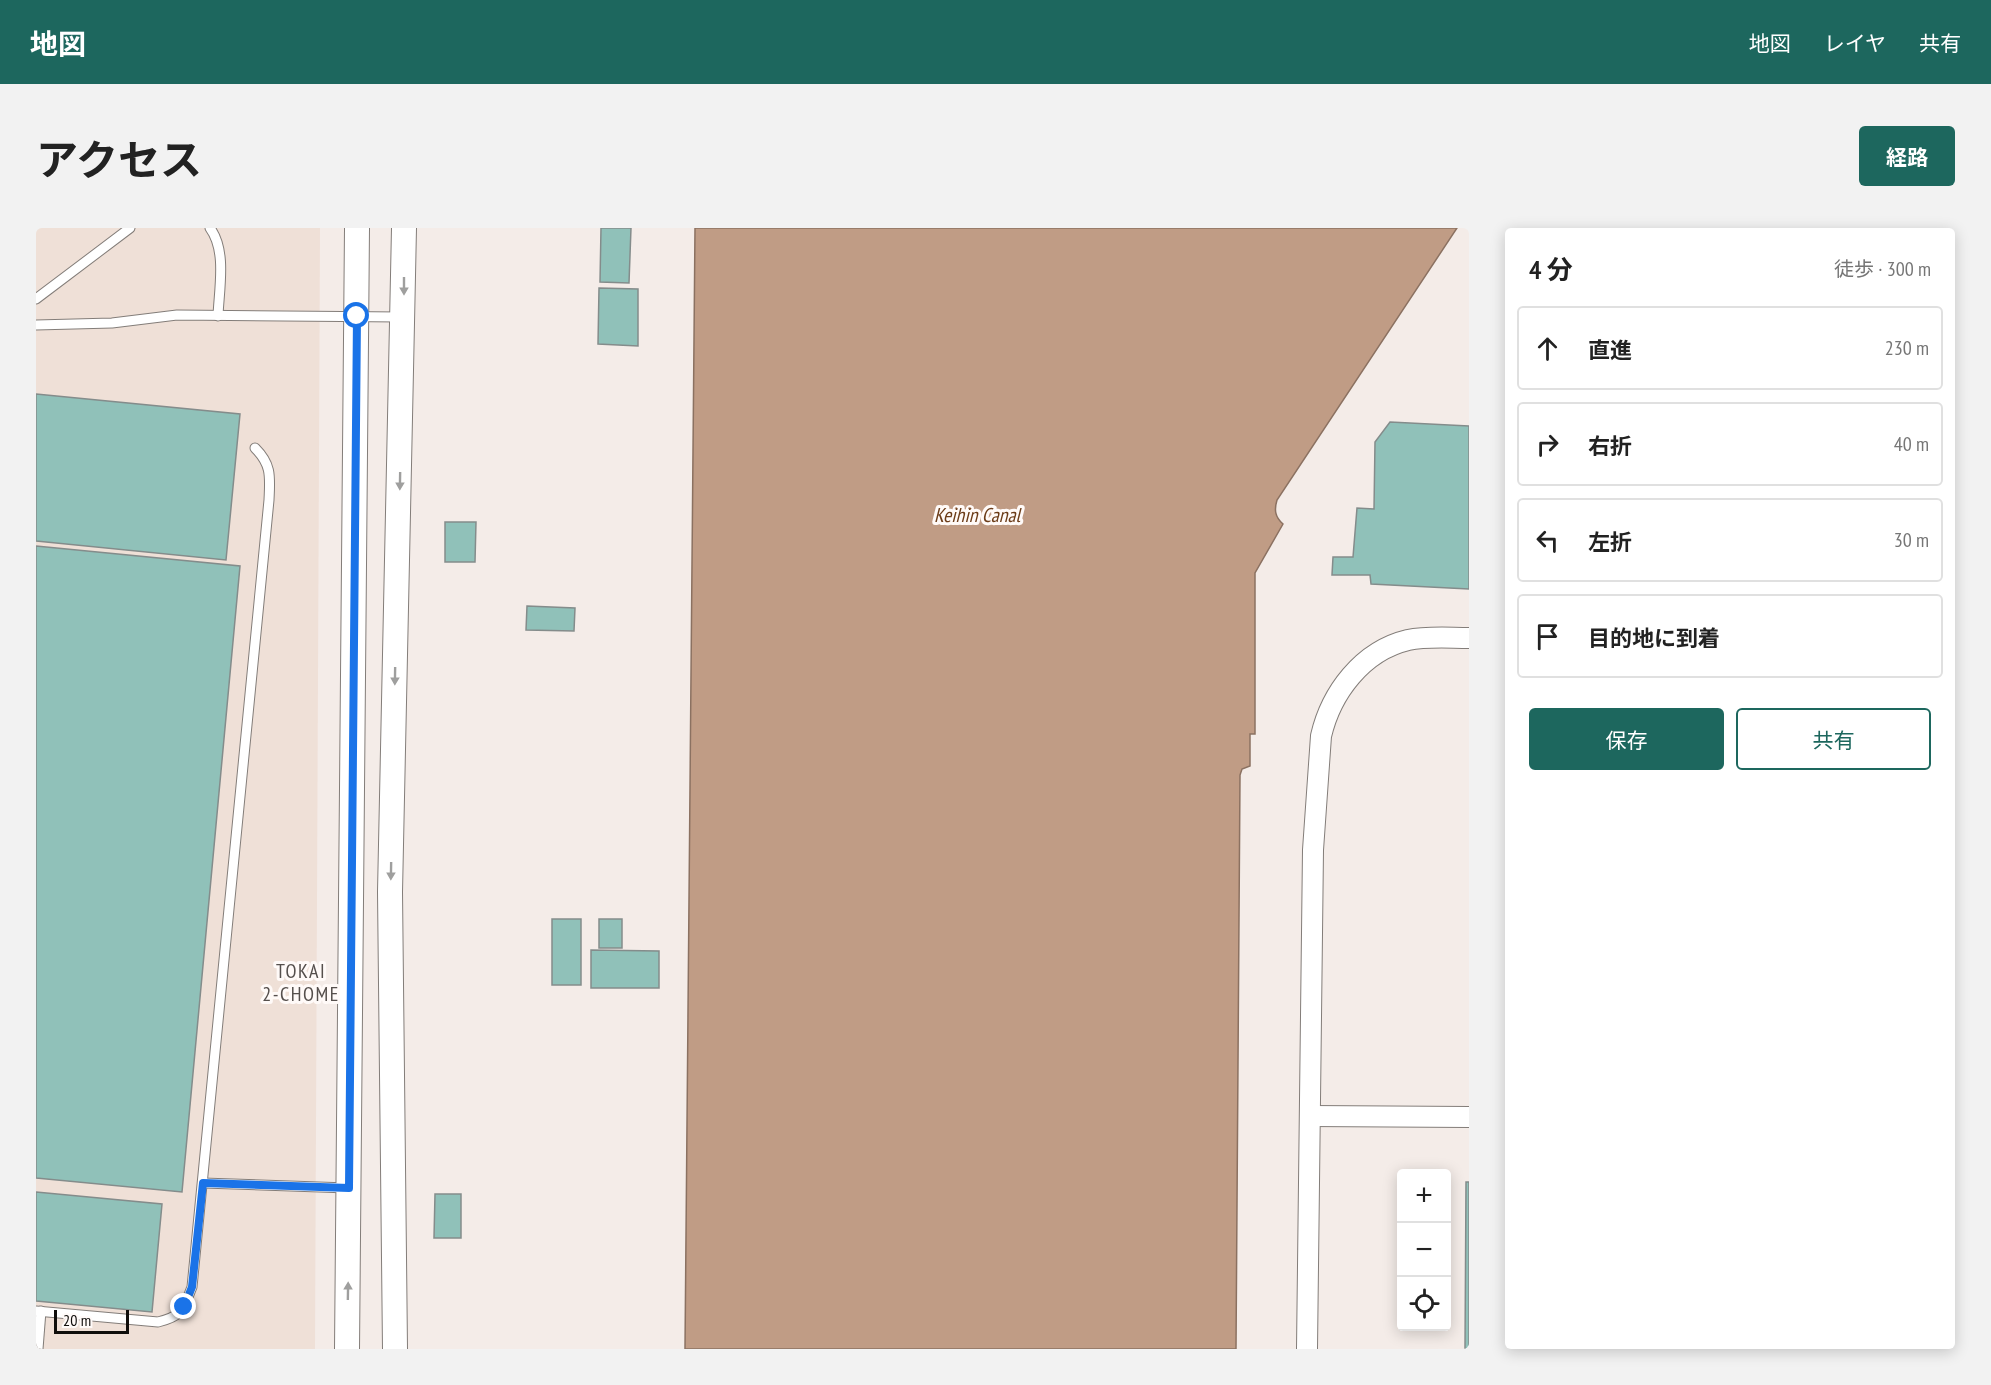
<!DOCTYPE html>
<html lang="ja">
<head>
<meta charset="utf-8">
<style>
  body { margin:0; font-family:"PT Sans Narrow","Noto Sans JP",sans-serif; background:#f2f2f2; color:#222 }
  .controls { position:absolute; right:18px; bottom:18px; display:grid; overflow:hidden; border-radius:6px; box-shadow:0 3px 15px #0003 }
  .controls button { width:54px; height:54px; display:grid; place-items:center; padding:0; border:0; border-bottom:2px solid #e0e0e0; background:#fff; color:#222; font:30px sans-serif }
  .scale { position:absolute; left:18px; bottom:15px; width:75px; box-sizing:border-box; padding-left:6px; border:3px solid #100e0c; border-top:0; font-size:16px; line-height:21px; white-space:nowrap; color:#100e0c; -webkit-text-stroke:4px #fffaf8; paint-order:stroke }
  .stop { position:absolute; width:18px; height:18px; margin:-14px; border:4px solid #1a73e8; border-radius:50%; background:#fff }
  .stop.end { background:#1a73e8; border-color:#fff; box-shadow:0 2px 6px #0008 }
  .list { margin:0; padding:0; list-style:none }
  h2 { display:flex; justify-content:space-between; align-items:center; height:78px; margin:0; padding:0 24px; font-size:26px }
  h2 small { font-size:20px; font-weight:400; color:#767676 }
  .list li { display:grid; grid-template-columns:39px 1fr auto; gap:18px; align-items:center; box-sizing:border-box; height:84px; margin:0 12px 12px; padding:0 12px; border:2px solid #e0e0e0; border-radius:6px }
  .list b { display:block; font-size:22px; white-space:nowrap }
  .list em { font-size:20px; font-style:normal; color:#767676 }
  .actions { display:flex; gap:12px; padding:18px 24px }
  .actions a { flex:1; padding:14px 0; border:2px solid #1d675e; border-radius:6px; text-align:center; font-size:21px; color:#1d675e }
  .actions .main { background:#1d675e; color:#fff }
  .icon { flex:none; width:33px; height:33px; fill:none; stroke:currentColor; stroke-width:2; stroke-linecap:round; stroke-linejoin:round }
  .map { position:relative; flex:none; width:1433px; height:1121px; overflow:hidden; border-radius:6px }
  header { display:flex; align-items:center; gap:36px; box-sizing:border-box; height:84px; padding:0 30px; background:#1d675e; color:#fff }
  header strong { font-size:28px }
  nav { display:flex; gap:33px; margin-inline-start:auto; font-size:21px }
  .intro { display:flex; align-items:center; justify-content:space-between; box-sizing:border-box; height:144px; padding:0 36px }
  h1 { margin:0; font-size:42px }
  .button { padding:15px 27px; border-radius:6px; background:#1d675e; color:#fff; font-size:21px; font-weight:700 }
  main { display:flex; gap:36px; padding:0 36px }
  aside { flex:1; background:#fff; border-radius:6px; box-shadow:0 3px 15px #0003 }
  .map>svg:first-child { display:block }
</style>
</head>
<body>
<header>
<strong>地図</strong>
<nav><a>地図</a><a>レイヤ</a><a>共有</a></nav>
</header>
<div class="intro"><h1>アクセス</h1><a class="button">経路</a></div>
<main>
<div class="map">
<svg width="1433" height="1121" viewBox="0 0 1433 1121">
  <rect width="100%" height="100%" fill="#f4ece8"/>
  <polygon fill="#efe0d7" points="0,0 284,0 279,1121 0,1121"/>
  <path fill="#c09c85" stroke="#8b7161" stroke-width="1.5" d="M 659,0 L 1421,0 L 1241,272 C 1238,282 1239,289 1247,296 L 1219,345 L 1219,506 L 1214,506 L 1214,538 L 1206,541 L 1204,547 L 1200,1121 L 649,1121 Z"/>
  <g fill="#90c1b9" stroke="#848c8b" stroke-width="1.5">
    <polygon points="565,0 595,0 593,55 564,54"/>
    <polygon points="563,60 602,61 602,118 562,116"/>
    <polygon points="0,166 204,186 190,332 0,313"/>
    <polygon points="1354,194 1433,198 1433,361 1335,356 1334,347 1296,347 1297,329 1317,329 1321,280 1338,281 1339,214"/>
    <polygon points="409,294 440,294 439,334 409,334"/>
    <polygon points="0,318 204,338 146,964 0,950"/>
    <polygon points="491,378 539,380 538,403 490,402"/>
    <rect x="516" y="691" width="29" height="66"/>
    <rect x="563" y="691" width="23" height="29"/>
    <polygon points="555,722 623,723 623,760 555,760"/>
    <polygon points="1430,954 1433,954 1433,1121 1429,1121"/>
    <polygon points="0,964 126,976 116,1084 0,1073"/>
    <polygon points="399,966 425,966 425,1010 398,1010"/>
  </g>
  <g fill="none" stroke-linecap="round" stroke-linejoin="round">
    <defs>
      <g id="service">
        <path d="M 174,0 C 191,23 183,61 182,88"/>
        <polyline points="0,71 94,0"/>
        <polyline points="0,97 76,95 141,87 365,89"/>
        <polyline points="167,955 312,960"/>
        <path d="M 0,1083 L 122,1094 C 147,1088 147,1081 156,1059 L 233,272 C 234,249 236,237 219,220"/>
        <polyline points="2,1121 5,1083"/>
      </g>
      <g id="minor">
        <polyline points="1274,888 1433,889"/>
        <path d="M 1271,1121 L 1277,622 L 1285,508 C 1295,465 1326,423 1372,412 C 1391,408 1413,410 1433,410"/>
      </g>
      <g id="tertiary">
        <polyline points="311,1121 321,0"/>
        <polyline points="359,1121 354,664 368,0"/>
      </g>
    </defs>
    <use href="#service" stroke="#837d79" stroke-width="11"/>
    <use href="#minor" stroke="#837d79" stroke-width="22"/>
    <use href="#tertiary" stroke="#837d79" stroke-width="26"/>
    <use href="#service" stroke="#fff" stroke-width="9"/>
    <use href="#minor" stroke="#fff" stroke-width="20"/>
    <use href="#tertiary" stroke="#fff" stroke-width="24"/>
  </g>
  <defs><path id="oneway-solid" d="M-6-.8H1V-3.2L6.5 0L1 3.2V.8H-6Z" transform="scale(1.5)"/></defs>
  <g fill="#9f9f9e">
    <use href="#oneway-solid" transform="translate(368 58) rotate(90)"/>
    <use href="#oneway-solid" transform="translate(364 253) rotate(91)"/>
    <use href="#oneway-solid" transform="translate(359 448) rotate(91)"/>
    <use href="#oneway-solid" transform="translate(355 643) rotate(91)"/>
    <use href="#oneway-solid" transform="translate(312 1063) rotate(-89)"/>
  </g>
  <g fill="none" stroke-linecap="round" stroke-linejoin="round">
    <polyline stroke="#1a73e8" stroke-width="8" points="148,1079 156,1059 167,955 313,960 321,88"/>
  </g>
  <g text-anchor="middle" stroke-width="6" stroke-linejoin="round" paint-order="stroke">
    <g font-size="20" font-style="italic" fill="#6c3c18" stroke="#fffaf8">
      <text x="941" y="294">Keihin Canal</text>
    </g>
    <g font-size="20" letter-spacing="1.5" fill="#554f4c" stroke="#fffaf8">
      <text x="265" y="750">TOKAI<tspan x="265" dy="23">2-CHOME</tspan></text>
    </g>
  </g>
</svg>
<div class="controls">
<button>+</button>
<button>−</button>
<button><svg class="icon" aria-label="locate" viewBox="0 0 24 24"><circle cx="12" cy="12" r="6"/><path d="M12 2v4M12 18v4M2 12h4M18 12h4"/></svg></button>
</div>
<div class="scale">20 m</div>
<div class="stop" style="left:321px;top:88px"></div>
<div class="stop end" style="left:148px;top:1079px"></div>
</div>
<aside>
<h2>4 分<small>徒歩 · 300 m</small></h2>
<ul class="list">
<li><svg class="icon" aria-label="ahead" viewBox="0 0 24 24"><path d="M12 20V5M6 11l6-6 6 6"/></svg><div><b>直進</b></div><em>230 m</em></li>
<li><svg class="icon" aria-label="right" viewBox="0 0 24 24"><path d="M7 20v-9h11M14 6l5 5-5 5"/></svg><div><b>右折</b></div><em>40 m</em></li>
<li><svg class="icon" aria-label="left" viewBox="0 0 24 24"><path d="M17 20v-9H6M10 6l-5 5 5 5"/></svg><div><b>左折</b></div><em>30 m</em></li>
<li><svg class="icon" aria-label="arrive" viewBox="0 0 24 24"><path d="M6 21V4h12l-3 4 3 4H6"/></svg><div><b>目的地に到着</b></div></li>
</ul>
<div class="actions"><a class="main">保存</a><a>共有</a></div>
</aside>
</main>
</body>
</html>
